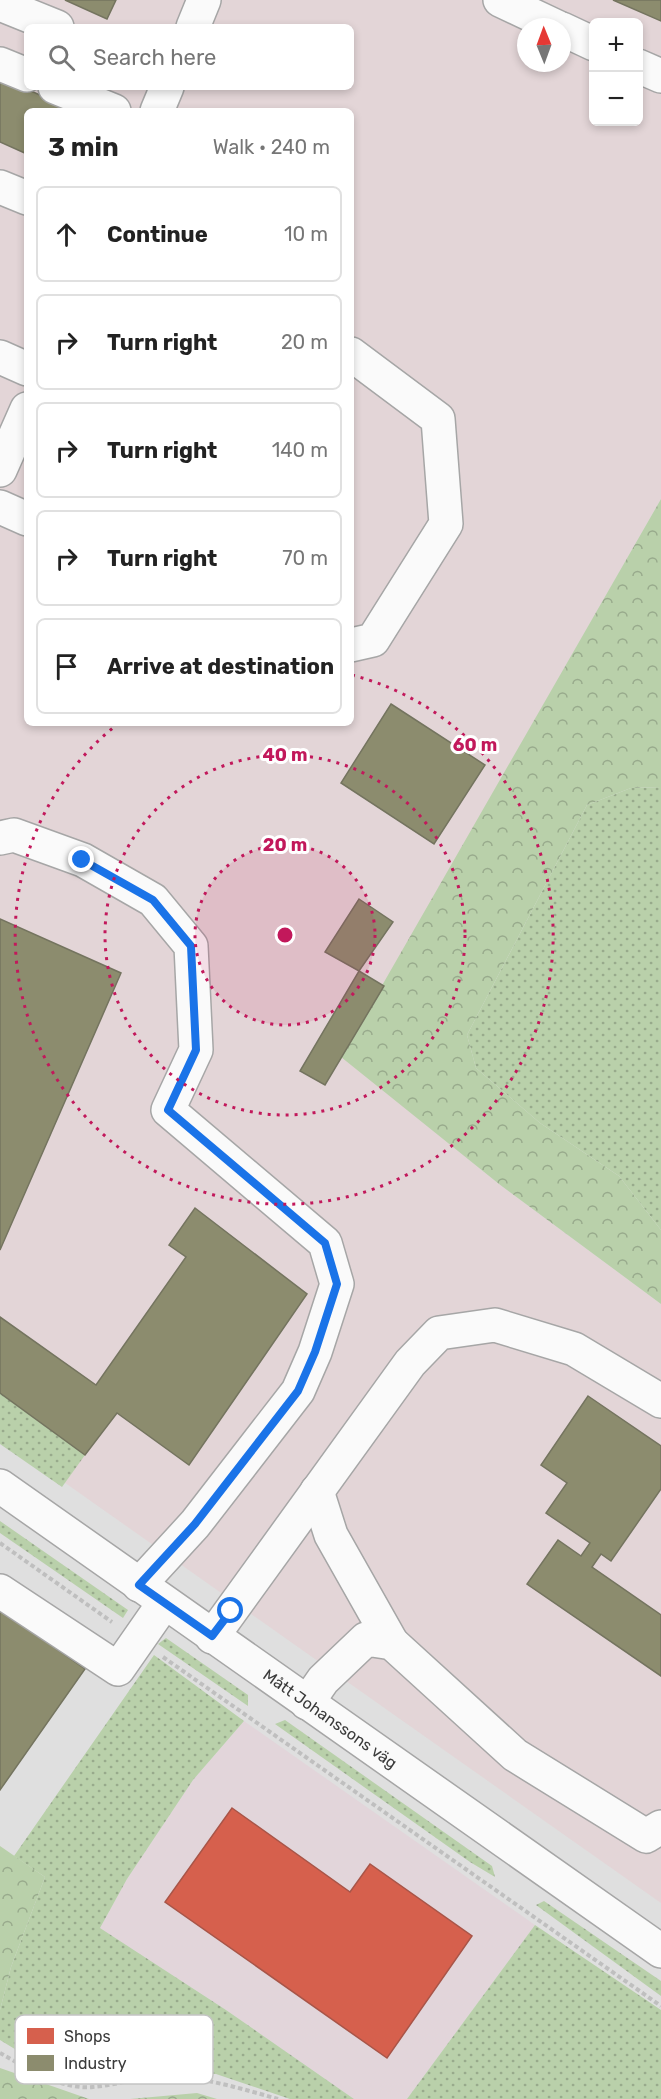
<!DOCTYPE html>
<html lang="en">
<head>
<meta charset="utf-8">
<style>
  body { margin:0; font-family:Rubik,sans-serif; background:#f2f2f2; color:#222 }
  .controls { position:absolute; right:18px; top:18px; display:grid; overflow:hidden; border-radius:9px; box-shadow:0 3px 9px #0003 }
  .controls button { width:54px; height:54px; display:grid; place-items:center; padding:0; border:0; border-bottom:2px solid #e0e0e0; background:#fff; color:#222; font:30px sans-serif }
  .compass { position:absolute; left:517px; top:18px; width:54px; height:54px; border-radius:50%; background:#fff; box-shadow:0 3px 9px #0003; rotate:359deg }
  .stop { position:absolute; width:18px; height:18px; margin:-14px; border:4px solid #1a73e8; border-radius:50%; background:#fff }
  .stop.end { background:#1a73e8; border-color:#fff; box-shadow:0 2px 6px #0008 }
  .list { margin:0; padding:0; list-style:none }
  h2 { display:flex; justify-content:space-between; align-items:center; height:78px; margin:0; padding:0 24px; font-size:26px }
  h2 small { font-size:20px; font-weight:400; color:#767676 }
  .list li { display:grid; grid-template-columns:39px 1fr auto; gap:18px; align-items:center; box-sizing:border-box; height:96px; margin:0 12px 12px; padding:0 12px; border:2px solid #e0e0e0; border-radius:9px }
  .list b { display:block; font-size:22px; white-space:nowrap }
  .list em { font-size:20px; font-style:normal; color:#767676 }
  .icon { flex:none; width:33px; height:33px; fill:none; stroke:currentColor; stroke-width:2; stroke-linecap:round; stroke-linejoin:round }
  .map { position:relative; flex:none; width:661px; height:2099px; overflow:hidden }
  .search { position:absolute; background:#fff; box-shadow:0 3px 9px #0003; left:24px; top:24px; width:330px; height:66px; display:flex; align-items:center; gap:15px; box-sizing:border-box; padding:0 21px; border-radius:9px; color:#767676; font-size:22px }
  .panel { position:absolute; background:#fff; box-shadow:0 3px 9px #0003; left:24px; top:108px; width:330px; height:618px; border-radius:9px }
  .map>svg:first-child { display:block }
</style>
</head>
<body>
<div class="map">
<svg width="661" height="2099" viewBox="0 0 661 2099">
  <defs>
    <pattern id="green-dots" width="8" height="8" patternUnits="userSpaceOnUse" patternTransform="scale(1.5)"><rect width="8" height="8" fill="#b9d0aa"/><path d="M2 2h.1M6 6h.1" fill="none" stroke="#98aa8c" stroke-width="1.8" stroke-linecap="round"/></pattern>
    <pattern id="forest-crowns" width="20" height="18" patternUnits="userSpaceOnUse" patternTransform="scale(1.5)"><rect width="20" height="18" fill="#b9d0aa"/><path d="M2 6a3 3 0 1 1 6 0M12 15a3 3 0 1 1 6 0" fill="none" stroke="#98aa8c"/></pattern>
  </defs>
  <rect width="100%" height="100%" fill="#dfdfdf"/>
  <polygon fill="#e2d5da" points="244,1721 535,1925 407,2099 354,2099 226,2010 100,1928 127,1879 193,1780"/>
  <path fill="#e3d5d7" fill-rule="evenodd" d="M 0,0 L 661,0 L 661,499 L 342,1057 L 499,1184 L 661,1304 L 661,1903 L 0,1437 ZM 594,22 L 638,22 L 638,122 L 594,122 ZM 27,27 L 351,27 L 351,87 L 27,87 ZM 526,27 L 562,27 L 562,63 L 526,63 ZM 27,111 L 351,111 L 351,723 L 27,723 Z"/>
  <g fill="url(#green-dots)">
    <polygon points="661,787 661,1230 619,1176 540,1123 476,1068 467,1035 587,805 631,788"/>
    <polygon points="0,1393 85,1455 62,1487 0,1444"/>
    <polygon points="0,1521 128,1610 123,1618 0,1533"/>
    <polygon points="166,1638 248,1695 248,1706 158,1644"/>
    <polygon points="154,1655 244,1721 193,1780 127,1879 100,1928 226,2010 354,2099 290,2099 216,2074 148,2075 83,2074 18,2051 0,2040 0,2010 11,1967 45,1877 14,1856"/>
    <polygon points="285,1720 492,1866 495,1877 470,1862 275,1724"/>
    <polygon points="544,1901 661,1981 661,1996 536,1905"/>
    <polygon points="535,1925 661,2010 661,2099 407,2099"/>
  </g>
  <g fill="url(#forest-crowns)">
    <polygon points="661,499 661,787 631,788 587,805 467,1035 476,1068 540,1123 619,1176 661,1230 661,1304 499,1184 341,1057"/>
    <polygon points="0,1846 45,1877 11,1967 0,2010"/>
    <polygon points="0,2068 89,2099 0,2099"/>
    <polygon points="197,2093 217,2099 130,2099"/>
  </g>
  <polygon fill="#d6604d" stroke="#a85548" stroke-width="1.5" points="232,1808 350,1892 370,1864 472,1936 387,2058 165,1902"/>
  <g fill="#8c8c6e" stroke="#74745f" stroke-width="1.5">
    <polygon points="65,0 116,0 107,19"/>
    <polygon points="613,0 661,0 661,21"/>
    <polygon points="0,77 64,106 62,111 27,111 27,154 0,142"/>
    <polygon points="391,704 485,765 434,844 341,783"/>
    <polygon points="359,899 393,922 359,971 325,952"/>
    <polygon points="0,919 121,973 0,1250"/>
    <polygon points="359,971 384,986 325,1085 300,1071"/>
    <polygon points="195,1208 307,1294 189,1465 117,1413 85,1455 0,1393 0,1317 96,1385 186,1257 169,1245"/>
    <polygon points="588,1396 661,1446 661,1489 611,1561 601,1554 592,1567 661,1615 661,1676 527,1584 558,1540 581,1556 590,1543 546,1513 567,1483 541,1465"/>
    <polygon points="0,1609 85,1669 0,1790"/>
  </g>
  <g fill="none" stroke-linecap="round" stroke-linejoin="round">
    <defs>
      <g id="minor">
        <polyline points="500,0 557,27"/>
        <polyline points="0,4 57,27"/>
        <polyline points="193,27 204,0"/>
        <polyline points="562,29 594,44"/>
        <polyline points="0,64 27,75"/>
        <polyline points="638,66 661,76"/>
        <polyline points="55,87 114,111"/>
        <polyline points="157,111 167,87"/>
        <polyline points="0,187 27,198"/>
        <polyline points="351,354 438,419 446,524 373,640 351,645"/>
        <polyline points="0,357 27,369"/>
        <polyline points="0,470 27,409"/>
        <polyline points="0,507 27,519"/>
        <polyline points="0,838 14,835 83,860 153,900 191,946 196,1050 168,1110 325,1243 337,1284 315,1352 298,1391 195,1524 139,1585"/>
        <path id="s1" d="M 0,1486 L 661,1951"/>
        <polyline points="317,1491 331,1535 392,1643"/>
        <polyline points="0,1591 118,1669 164,1603"/>
        <polyline points="212,1637 410,1363 439,1333 495,1325 574,1349 661,1401"/>
        <polyline points="307,1703 323,1680 366,1639 392,1643 515,1755 646,1836 661,1827"/>
      </g>
    </defs>
    <use href="#minor" stroke="#a6a6a6" stroke-width="36"/>
    <g stroke="#bfbfbf" stroke-width="4" stroke-dasharray="4.5 3" stroke-linecap="butt">
      <polyline points="0,1543 112,1622"/>
      <polyline points="163,1657 661,2006"/>
      <path d="M 0,2053 C 27,2068 61,2090 93,2087 C 119,2085 145,2075 170,2076 C 206,2078 243,2089 278,2099"/>
    </g>
    <use href="#minor" stroke="#fafafa" stroke-width="33"/>
  </g>
  <g fill="none" stroke-linecap="round" stroke-linejoin="round">
    <polyline stroke="#1a73e8" stroke-width="8" points="82,860 153,900 191,946 196,1050 168,1110 325,1243 337,1284 315,1352 298,1391 195,1524 139,1585 212,1636 231,1611"/>
  </g>
  <circle cx="285" cy="935" r="90" fill="#c2185b" fill-opacity=".12"/>
  <g fill="none" stroke="#c2185b" stroke-width="3" stroke-dasharray="3 6">
    <circle cx="285" cy="935" r="90"/>
    <circle cx="285" cy="935" r="180"/>
    <path d="M352 675A269 269 0 1 1 119 723"/>
  </g>
  <g text-anchor="middle" stroke-width="6" stroke-linejoin="round" paint-order="stroke">
    <g font-size="16" fill="#3b3b3b" stroke="#fff">
      <text dy="6" stroke="none"><textPath href="#s1" startOffset="404">Mått Johanssons väg</textPath></text>
    </g>
  </g>
  <rect x="15" y="2015" width="198" height="69" rx="9" fill="#fff" stroke="#c4c4c4" stroke-width="1.5"/>
  <rect x="27" y="2028" width="27" height="16" fill="#d6604d"/>
  <rect x="27" y="2055" width="27" height="16" fill="#8c8c6e"/>
  <g font-size="16" fill="#3b3b3b">
    <text x="64" y="2042">Shops</text>
    <text x="64" y="2069">Industry</text>
  </g>
  <circle cx="285" cy="935" r="9" fill="#c2185b" stroke="#fff" stroke-width="3"/>
  <g font-size="18" text-anchor="middle" font-weight="bold" fill="#c2185b" stroke="#fff" stroke-width="6" stroke-linejoin="round" paint-order="stroke">
    <text x="475" y="751">60 m</text>
    <text x="285" y="761">40 m</text>
    <text x="285" y="851">20 m</text>
  </g>
</svg>
<div class="controls">
<button>+</button>
<button>−</button>
</div>
<svg class="compass" viewBox="-18 -18 36 36"><path d="M0-13l5 13h-10z" fill="#e53935"/><path d="M0 13l5-13h-10z" fill="#767676"/></svg>
<div class="stop" style="left:231px;top:1611px"></div>
<div class="stop end" style="left:82px;top:860px"></div>
<div class="search"><svg class="icon" aria-label="search" viewBox="0 0 24 24"><circle cx="10" cy="10" r="6"/><path d="M15 15l6 6"/></svg>Search here</div>
<section class="panel">
<h2>3 min<small>Walk · 240 m</small></h2>
<ul class="list">
<li><svg class="icon" aria-label="ahead" viewBox="0 0 24 24"><path d="M12 20V5M6 11l6-6 6 6"/></svg><div><b>Continue</b></div><em>10 m</em></li>
<li><svg class="icon" aria-label="right" viewBox="0 0 24 24"><path d="M7 20v-9h11M14 6l5 5-5 5"/></svg><div><b>Turn right</b></div><em>20 m</em></li>
<li><svg class="icon" aria-label="right" viewBox="0 0 24 24"><path d="M7 20v-9h11M14 6l5 5-5 5"/></svg><div><b>Turn right</b></div><em>140 m</em></li>
<li><svg class="icon" aria-label="right" viewBox="0 0 24 24"><path d="M7 20v-9h11M14 6l5 5-5 5"/></svg><div><b>Turn right</b></div><em>70 m</em></li>
<li><svg class="icon" aria-label="arrive" viewBox="0 0 24 24"><path d="M6 21V4h12l-3 4 3 4H6"/></svg><div><b>Arrive at destination</b></div></li>
</ul>
</section>
</div>
</body>
</html>
